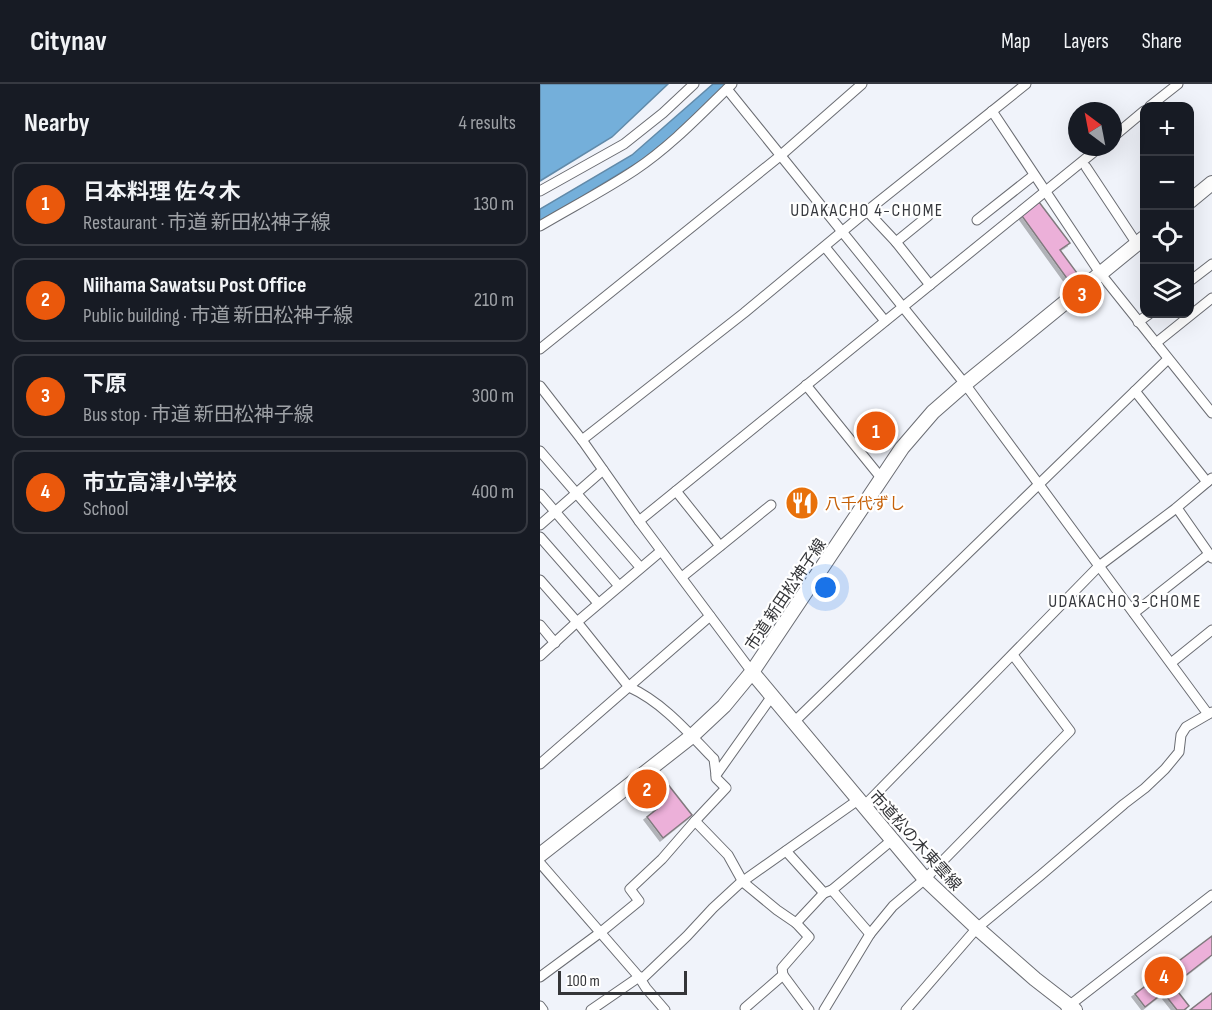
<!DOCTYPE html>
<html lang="en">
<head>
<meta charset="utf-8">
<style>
  body { margin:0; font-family:"Sofia Sans Condensed","Noto Sans JP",sans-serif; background:#242831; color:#f1f3f6 }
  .controls { position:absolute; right:18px; top:18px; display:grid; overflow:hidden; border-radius:12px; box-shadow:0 6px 24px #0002 }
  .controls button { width:54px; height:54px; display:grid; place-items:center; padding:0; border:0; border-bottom:2px solid #363941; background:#171b24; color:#f1f3f6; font:30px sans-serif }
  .compass { position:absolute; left:528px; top:18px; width:54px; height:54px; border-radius:50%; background:#171b24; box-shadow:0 6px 24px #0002; rotate:328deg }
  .scale { position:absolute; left:18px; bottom:15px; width:129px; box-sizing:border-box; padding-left:6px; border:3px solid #343538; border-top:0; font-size:16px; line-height:21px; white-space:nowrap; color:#343538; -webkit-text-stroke:4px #fff; paint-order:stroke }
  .you { position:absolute; left:286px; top:504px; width:21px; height:21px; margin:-15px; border:4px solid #fff; border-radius:50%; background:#1a73e8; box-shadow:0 0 0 9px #1a73e833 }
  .badge { display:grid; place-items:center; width:39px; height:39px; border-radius:50%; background:#ea580c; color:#fff; font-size:20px; font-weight:700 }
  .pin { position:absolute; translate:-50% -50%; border:3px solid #fff; box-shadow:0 2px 6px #0006 }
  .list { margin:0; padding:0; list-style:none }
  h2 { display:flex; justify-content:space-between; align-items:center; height:78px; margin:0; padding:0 24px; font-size:26px }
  h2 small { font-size:20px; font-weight:400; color:#9ea1a6 }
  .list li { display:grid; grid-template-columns:39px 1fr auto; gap:18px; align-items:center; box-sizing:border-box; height:84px; margin:0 12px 12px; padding:0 12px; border:2px solid #363941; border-radius:12px }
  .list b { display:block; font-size:22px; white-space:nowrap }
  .list p { margin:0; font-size:20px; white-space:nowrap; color:#9ea1a6 }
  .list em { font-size:20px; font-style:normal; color:#9ea1a6 }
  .icon { flex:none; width:33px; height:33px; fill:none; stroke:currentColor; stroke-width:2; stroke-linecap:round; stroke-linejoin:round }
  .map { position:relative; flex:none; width:672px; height:926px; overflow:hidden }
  header { display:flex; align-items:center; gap:36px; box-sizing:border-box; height:84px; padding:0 30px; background:#171b24; border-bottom:2px solid #363941 }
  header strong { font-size:28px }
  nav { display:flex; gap:33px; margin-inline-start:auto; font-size:21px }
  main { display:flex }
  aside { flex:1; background:#171b24 }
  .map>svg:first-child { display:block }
</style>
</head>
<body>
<header>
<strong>Citynav</strong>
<nav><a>Map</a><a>Layers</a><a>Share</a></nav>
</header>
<main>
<aside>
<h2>Nearby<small>4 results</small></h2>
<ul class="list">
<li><span class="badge">1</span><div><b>日本料理 佐々木</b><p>Restaurant · 市道 新田松神子線</p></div><em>130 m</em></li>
<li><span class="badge">2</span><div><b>Niihama Sawatsu Post Office</b><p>Public building · 市道 新田松神子線</p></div><em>210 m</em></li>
<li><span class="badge">3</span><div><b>下原</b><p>Bus stop · 市道 新田松神子線</p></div><em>300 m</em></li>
<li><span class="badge">4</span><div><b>市立高津小学校</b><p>School</p></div><em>400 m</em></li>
</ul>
</aside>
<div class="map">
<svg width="672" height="926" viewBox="0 0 672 926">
  <defs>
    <filter id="shadow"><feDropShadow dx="-3" dy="3" stdDeviation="0" flood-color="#0004"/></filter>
  </defs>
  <rect width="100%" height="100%" fill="#f0f3fa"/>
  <g fill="#74afda" stroke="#618aa9" stroke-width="1.5">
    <polygon points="0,0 128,0 72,53 0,97"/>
    <polygon points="173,0 186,0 142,44 102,76 0,138 0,125 92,71"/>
  </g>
  <g fill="#ecb0d9" stroke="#807a7e" stroke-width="1.5" filter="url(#shadow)">
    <polygon points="499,118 530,159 520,166 540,193 531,200 482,132"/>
    <polygon points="119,689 152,731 123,754 107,733 117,725 109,716 122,706 113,694"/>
    <polygon points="110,695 117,705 111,709 112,711 107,716 98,704"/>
    <polygon points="672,852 672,871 605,923 595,910"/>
    <polygon points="635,904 649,922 644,926 637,926 626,912"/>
    <polygon points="672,909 672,926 650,926"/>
  </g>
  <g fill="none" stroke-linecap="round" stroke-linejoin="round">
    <defs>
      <g id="street">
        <polyline points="187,5 425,300 668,630"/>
        <polyline points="610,22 638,0"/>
        <polyline points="452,27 560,189 672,329"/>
        <polyline points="573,53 604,27"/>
        <polyline points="546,83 597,160"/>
        <polyline points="0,107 84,60 123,29 154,0"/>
        <polyline points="327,127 356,158 390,201"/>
        <polyline points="437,136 494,91"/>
        <path d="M 0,142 C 32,123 65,106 95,86 C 131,62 161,30 192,0"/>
        <polyline points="356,158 388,132"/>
        <polyline points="285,163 345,237"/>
        <polyline points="650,197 672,180"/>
        <polyline points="598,238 609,230"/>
        <polyline points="616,259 672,214"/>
        <polyline points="0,265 240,72 322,0"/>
        <polyline points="628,275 595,307 667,398"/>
        <polyline points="266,301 342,395"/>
        <polyline points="0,302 42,356 99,437 212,588"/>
        <polyline points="42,356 204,229 327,127 486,0"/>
        <polyline points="0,367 100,483"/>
        <polyline points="136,407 180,462"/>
        <polyline points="0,410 79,502"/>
        <polyline points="637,424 672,474"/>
        <polyline points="99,437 560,63"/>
        <polyline points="0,441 63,386"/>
        <polyline points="0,453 58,519"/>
        <polyline points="142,493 231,421"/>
        <path d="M 0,496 L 37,538 L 89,603 C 122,618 147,647 171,672 L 174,675 L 176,691"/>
        <polyline points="594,529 669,470"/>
        <polyline points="0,541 15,559"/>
        <polyline points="0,572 37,538 121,467"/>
        <polyline points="631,579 672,546"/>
        <polyline points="254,638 595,307"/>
        <polyline points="0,680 170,532"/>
        <polyline points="324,722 559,482 635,425 672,394"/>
        <polyline points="155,737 188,771 203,798 237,826 256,839 284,809"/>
        <polyline points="246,767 284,809 292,806 330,850"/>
        <polyline points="0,779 99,893 106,904 125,926"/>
        <polyline points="292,806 352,756"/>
        <polyline points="243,891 242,884 269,853 256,839"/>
        <polyline points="0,893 61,848 99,817 90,805 122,775 155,737 186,704 176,694 176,691 232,612"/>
        <polyline points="0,922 3,926"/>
        <polyline points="205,924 243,891 269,926"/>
        <polyline points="526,924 672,811"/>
        <polyline points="51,926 99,893 104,893 147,852 173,824 199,800 318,716"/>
        <polyline points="284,926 330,850 353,822 385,795 530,647 473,571"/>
        <polyline points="366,926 437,844 501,791 584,720 605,704 625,685 639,668 641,651 646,643 672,628"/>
      </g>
      <g id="secondary">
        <polyline points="650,117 672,99"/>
        <polyline points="212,588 385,795 437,844 495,895 535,926"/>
        <polyline points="0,771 152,652 184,622 212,588 362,364 393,328 425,300 604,154"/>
      </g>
    </defs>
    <use href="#street" stroke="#6b6d73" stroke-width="11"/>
    <use href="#secondary" stroke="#6b6d73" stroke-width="16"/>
    <use href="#street" stroke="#fff" stroke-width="9"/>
    <use href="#secondary" stroke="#fff" stroke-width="14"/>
  </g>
  <defs>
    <symbol id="restaurant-disc" viewBox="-11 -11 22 22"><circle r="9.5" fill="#e8710a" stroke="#fff"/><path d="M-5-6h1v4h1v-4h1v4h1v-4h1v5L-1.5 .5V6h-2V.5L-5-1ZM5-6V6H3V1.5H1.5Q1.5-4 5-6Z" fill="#fff"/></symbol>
  </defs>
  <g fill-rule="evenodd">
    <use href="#restaurant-disc" x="243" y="400" width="38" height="38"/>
  </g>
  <g text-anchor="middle" stroke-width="4.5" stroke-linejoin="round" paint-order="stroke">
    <g font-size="16" fill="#c56008" stroke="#fff" text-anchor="start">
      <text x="285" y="425">八千代ずし</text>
    </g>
    <g font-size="16" fill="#343538" stroke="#fff">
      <text transform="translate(245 510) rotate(-56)" y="6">市道 新田松神子線</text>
      <text transform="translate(376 756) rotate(48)" y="6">市道松の木東雲線</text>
    </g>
    <g font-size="18" letter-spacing="1.5" fill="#36383d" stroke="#fff">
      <text x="327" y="132">UDAKACHO 4-CHOME</text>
      <text x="585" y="523">UDAKACHO 3-CHOME</text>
    </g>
  </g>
</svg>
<div class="controls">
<button>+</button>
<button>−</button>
<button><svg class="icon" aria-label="locate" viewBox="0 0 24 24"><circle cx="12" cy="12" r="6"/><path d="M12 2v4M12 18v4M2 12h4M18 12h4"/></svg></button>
<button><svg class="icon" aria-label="layers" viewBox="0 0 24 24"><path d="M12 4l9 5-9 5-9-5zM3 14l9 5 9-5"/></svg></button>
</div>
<svg class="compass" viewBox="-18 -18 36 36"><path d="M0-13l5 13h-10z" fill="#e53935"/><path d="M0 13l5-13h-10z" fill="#9ea1a6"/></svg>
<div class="scale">100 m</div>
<div class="you"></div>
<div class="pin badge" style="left:336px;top:347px">1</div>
<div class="pin badge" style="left:107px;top:705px">2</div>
<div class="pin badge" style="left:542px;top:210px">3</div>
<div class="pin badge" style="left:624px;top:892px">4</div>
</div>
</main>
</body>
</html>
